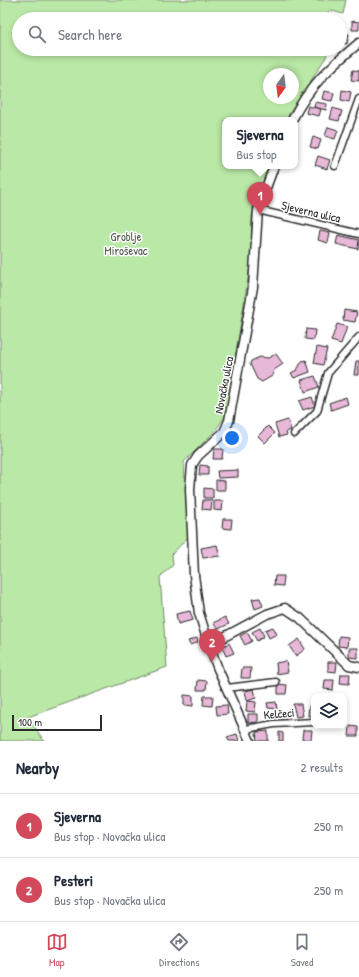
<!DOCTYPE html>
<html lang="en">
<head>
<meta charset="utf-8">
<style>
  body { margin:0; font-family:"Patrick Hand",sans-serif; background:#f6f6f7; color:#1f2937 }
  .controls { position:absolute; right:12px; bottom:12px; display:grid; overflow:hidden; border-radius:8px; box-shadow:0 2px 6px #0003 }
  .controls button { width:36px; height:36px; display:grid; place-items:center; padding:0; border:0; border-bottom:1px solid #e0e1e3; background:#fff; color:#1f2937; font:20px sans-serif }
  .compass { position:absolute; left:263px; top:68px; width:36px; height:36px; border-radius:50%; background:#fff; box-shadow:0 2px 6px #0003; rotate:194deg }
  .scale { position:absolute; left:12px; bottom:10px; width:90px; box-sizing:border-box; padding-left:4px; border:2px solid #2b2b2b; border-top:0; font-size:11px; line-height:14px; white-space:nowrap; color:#2b2b2b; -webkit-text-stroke:3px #fff; paint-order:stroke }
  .you { position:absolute; left:232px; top:438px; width:14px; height:14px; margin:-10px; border:3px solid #fff; border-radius:50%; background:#1a73e8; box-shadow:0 0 0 6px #1a73e833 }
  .badge { display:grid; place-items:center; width:26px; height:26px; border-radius:50%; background:#d1495b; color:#fff; font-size:13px; font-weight:700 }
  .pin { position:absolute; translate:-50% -33px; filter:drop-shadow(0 1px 2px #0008) }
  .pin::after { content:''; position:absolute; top:21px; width:14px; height:12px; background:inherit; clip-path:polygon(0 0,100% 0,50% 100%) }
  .popup { position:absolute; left:222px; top:117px; width:76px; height:52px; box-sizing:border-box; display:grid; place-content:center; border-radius:8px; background:#fff; filter:drop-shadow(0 1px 3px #0005); font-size:13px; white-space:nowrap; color:#747a83 }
  .popup b { font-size:15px; color:#1f2937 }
  .popup::after { content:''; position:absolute; left:50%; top:100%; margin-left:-8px; border:8px solid transparent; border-top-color:#fff }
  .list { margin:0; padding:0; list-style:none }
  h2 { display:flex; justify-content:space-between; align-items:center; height:52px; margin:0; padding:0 16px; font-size:17px }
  h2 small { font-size:13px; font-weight:400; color:#747a83 }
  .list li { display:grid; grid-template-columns:26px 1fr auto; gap:12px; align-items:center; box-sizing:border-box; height:64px; padding:0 16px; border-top:1px solid #e0e1e3 }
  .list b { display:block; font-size:15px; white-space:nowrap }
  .list p { margin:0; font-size:13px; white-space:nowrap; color:#747a83 }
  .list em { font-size:13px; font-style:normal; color:#747a83 }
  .icon { flex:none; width:22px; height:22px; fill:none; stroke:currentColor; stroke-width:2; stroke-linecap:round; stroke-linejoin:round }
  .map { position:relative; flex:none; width:359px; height:741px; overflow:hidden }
  .search { position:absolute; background:#fff; box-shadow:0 2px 6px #0003; left:12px; right:12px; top:12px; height:44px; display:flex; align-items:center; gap:10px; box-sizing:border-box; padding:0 14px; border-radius:22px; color:#747a83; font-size:15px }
  .sheet { height:180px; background:#fff }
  nav { display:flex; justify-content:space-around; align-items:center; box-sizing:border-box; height:56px; border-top:1px solid #e0e1e3; background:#fff; font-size:11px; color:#747a83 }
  nav a { display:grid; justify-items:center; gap:2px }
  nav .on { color:#d1495b }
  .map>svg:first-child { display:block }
</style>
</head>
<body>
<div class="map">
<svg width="359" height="741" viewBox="0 0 359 741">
  <rect width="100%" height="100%" fill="#fff"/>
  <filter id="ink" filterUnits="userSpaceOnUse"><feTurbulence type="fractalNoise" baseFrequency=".025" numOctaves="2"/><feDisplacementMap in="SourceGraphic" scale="8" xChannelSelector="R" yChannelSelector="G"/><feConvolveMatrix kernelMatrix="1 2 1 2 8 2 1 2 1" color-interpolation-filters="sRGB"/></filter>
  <g filter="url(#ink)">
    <path fill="#bae8a6" stroke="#728a68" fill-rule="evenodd" d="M 0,0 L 346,0 L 343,14 L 329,10 L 327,19 L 19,19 L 19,49 L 328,49 L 326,57 L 286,120 L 225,120 L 225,166 L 270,166 L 252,215 L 251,260 L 226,415 L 215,431 L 184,462 L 188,537 L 172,554 L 173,565 L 160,577 L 167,667 L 28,717 L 44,741 L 0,741 ZM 269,74 L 293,74 L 293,98 L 269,98 Z"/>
    <g fill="#e8b8d8" stroke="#2b2b2b">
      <polygon points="352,21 359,22 359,30 352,30"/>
      <polygon points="340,32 349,34 347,44 340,43"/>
      <polygon points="353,70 359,71 359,81 351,80"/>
      <polygon points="342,90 351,92 349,102 341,100"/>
      <polygon points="324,91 334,93 332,101 322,99"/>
      <polygon points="315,102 327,104 326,110 314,107"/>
      <polygon points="308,106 321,109 319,116 306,113"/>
      <polygon points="333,108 342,111 339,121 330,119"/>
      <polygon points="328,127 338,130 335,139 325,136"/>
      <polygon points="313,137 321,140 318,149 310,147"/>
      <polygon points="318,156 330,160 327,169 315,165"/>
      <polygon points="320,231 330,233 328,243 318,240"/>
      <polygon points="338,235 359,240 358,249 336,244"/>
      <polygon points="344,310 357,312 355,322 343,320"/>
      <polygon points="337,324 347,327 341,344 331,341"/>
      <polygon points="306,329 315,330 314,340 305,339"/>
      <polygon points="317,347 327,349 323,365 314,363"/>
      <polygon points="276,354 283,364 274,370 272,376 262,382 257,379 250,364 251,361 260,357 268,358"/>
      <polygon points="306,360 310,372 294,378 291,373 297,370 302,361"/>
      <polygon points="356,361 359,361 359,375 354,375"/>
      <polygon points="315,376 319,387 305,392 301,380"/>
      <polygon points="312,397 315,406 303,410 299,401"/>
      <polygon points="346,397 348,404 331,410 329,403"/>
      <polygon points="288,420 291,430 286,432 287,435 279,437 275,424"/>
      <polygon points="268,426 275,433 265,443 258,436"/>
      <polygon points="214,449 223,449 222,459 213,459"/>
      <polygon points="200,465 208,466 208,475 199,475"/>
      <polygon points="238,470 238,477 218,478 217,471"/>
      <polygon points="216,480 225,481 225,490 216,490"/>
      <polygon points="204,488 213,489 213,498 204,498"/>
      <polygon points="203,500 212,500 211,510 202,509"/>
      <polygon points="214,501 223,501 222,511 214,510"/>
      <polygon points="223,519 232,519 231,529 222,528"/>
      <polygon points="217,545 220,556 203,558 201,548"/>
      <polygon points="275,576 284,576 283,586 274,585"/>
      <polygon points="260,598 263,606 255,609 252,599"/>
      <polygon points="190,611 193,620 178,624 176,614"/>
      <polygon points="225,617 229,624 218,629 213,623"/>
      <polygon points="273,627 277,634 269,638 265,630"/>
      <polygon points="260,628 264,636 257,641 252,632"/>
      <polygon points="247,632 252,641 245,645 240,636"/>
      <polygon points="339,636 348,637 347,647 338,646"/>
      <polygon points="197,638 198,642 190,645 188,641"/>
      <polygon points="299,639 305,649 296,656 289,646"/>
      <polygon points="229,643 234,653 226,656 222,647"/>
      <polygon points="349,648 358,648 358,658 349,657"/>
      <polygon points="286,661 288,672 277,674 276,663"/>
      <polygon points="328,662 337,662 336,672 328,671"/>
      <polygon points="242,668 251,668 250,678 241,678"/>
      <polygon points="341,674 350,674 349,684 340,683"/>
      <polygon points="198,680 207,681 206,690 197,690"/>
      <polygon points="325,680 334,680 333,690 324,689"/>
      <polygon points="278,684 287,685 286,694 278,694"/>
      <polygon points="254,689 256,698 247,701 245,691"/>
      <polygon points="184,695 193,696 193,706 184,705"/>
      <polygon points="204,696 213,696 212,706 203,705"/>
      <polygon points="247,701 256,702 255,712 246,711"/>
      <polygon points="276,702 277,709 268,708 267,703"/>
      <polygon points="293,704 301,704 303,716 296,717"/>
      <polygon points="227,705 228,714 217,715 216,706"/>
      <polygon points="309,706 314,706 314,716 308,716"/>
      <polygon points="289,713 289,720 275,720 275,714"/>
      <polygon points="248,714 258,714 258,722 248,723"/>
      <polygon points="350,726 358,727 358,736 349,736"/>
      <polygon points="303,730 312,730 311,740 302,739"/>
      <polygon points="268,731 268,741 257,741 256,732"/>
      <polygon points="279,732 283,733 283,741 279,741"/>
      <polygon points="237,734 239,741 229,741 227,737"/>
    </g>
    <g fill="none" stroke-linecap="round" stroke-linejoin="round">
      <defs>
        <g id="street">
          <polyline points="335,166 359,99"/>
          <polyline points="258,210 359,234"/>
          <polyline points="294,434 317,411 328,373 359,337"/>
          <polyline points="227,688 276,682"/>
          <polyline points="246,729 274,724 314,722"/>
        </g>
        <g id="secondary">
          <path d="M 292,120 C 310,85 329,68 359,43"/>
          <polyline points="209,645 267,614 285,608 300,618 349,665 359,667"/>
          <polyline points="250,741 218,669 209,645 199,613 194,575 190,489 192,465 198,456 224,432 229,421 253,287 258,210 274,166"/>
        </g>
      </defs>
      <use href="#street" stroke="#2b2b2b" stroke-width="9"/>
      <use href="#secondary" stroke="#2b2b2b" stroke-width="11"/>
      <use href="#street" stroke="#fff" stroke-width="6"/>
      <use href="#secondary" stroke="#fff" stroke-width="8"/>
    </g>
  </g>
  <g text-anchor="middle" stroke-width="3" stroke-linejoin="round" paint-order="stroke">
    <g font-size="12" fill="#2b2b2b" stroke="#fff">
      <text transform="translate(311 212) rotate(13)" y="4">Sjeverna ulica</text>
      <text transform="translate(224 385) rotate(-79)" y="4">Novačka ulica</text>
      <text transform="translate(279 714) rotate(-5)" y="4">Kelčeci</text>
    </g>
    <g font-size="12" fill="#4f5a4a" stroke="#fff">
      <text x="126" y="241">Groblje<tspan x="126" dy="14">Miroševac</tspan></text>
    </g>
  </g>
</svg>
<div class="controls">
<button><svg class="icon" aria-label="layers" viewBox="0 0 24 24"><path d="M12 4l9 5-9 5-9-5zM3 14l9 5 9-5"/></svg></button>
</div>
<svg class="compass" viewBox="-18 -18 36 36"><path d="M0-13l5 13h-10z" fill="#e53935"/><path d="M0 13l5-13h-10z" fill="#747a83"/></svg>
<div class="scale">100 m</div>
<div class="you"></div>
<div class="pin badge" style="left:260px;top:215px">1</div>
<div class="popup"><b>Sjeverna</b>Bus stop</div>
<div class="pin badge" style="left:212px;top:662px">2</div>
<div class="search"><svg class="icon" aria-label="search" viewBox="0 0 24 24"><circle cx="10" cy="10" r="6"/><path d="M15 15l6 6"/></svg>Search here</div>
</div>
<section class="sheet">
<h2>Nearby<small>2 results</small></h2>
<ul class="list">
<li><span class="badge">1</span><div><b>Sjeverna</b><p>Bus stop · Novačka ulica</p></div><em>250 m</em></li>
<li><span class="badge">2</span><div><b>Pesteri</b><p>Bus stop · Novačka ulica</p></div><em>250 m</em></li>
</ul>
</section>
<nav>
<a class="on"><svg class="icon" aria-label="map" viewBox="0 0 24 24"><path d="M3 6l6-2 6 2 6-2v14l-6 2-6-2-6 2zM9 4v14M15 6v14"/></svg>Map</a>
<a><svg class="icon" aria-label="directions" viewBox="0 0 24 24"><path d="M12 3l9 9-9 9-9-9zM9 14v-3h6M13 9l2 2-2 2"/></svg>Directions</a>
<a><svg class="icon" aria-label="saved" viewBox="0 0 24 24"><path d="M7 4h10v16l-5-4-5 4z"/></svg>Saved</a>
</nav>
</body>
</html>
